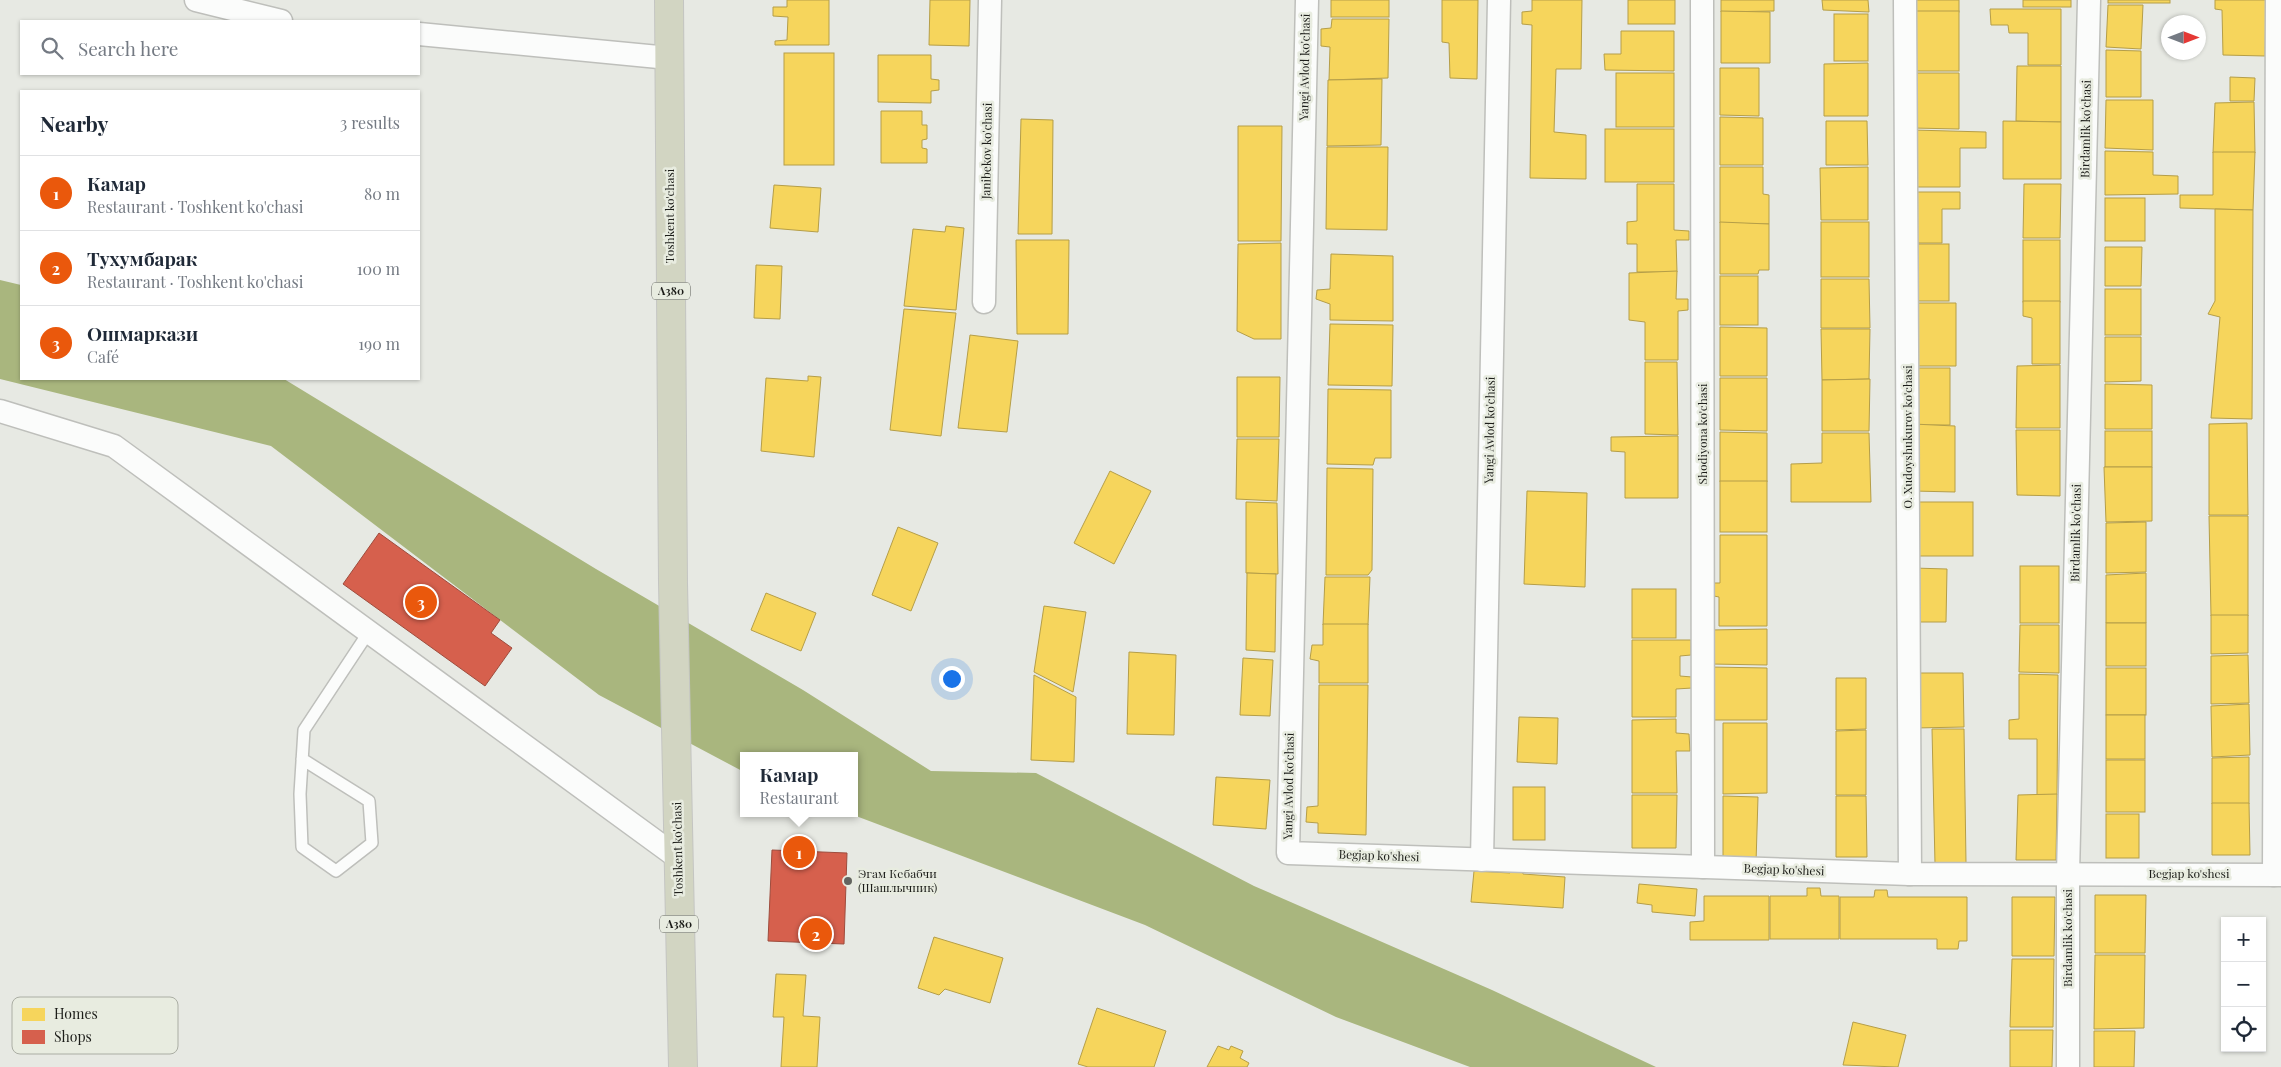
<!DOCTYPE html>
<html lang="en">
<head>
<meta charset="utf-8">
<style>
  body { margin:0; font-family:"Playfair Display",serif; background:#f6f6f7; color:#1f2937 }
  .controls { position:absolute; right:15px; bottom:15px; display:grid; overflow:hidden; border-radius:0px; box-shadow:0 1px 4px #0004 }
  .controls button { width:45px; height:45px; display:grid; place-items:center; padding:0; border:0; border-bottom:1px solid #e0e1e3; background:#fff; color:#1f2937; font:25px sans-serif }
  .compass { position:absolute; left:2161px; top:15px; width:45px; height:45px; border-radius:50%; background:#fff; box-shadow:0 1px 4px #0004; rotate:90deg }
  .you { position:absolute; left:951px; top:678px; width:18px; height:18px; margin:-12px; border:4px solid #fff; border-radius:50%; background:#1a73e8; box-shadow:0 0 0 8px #1a73e833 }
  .badge { display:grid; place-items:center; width:32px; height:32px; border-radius:50%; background:#ea580c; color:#fff; font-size:16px; font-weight:700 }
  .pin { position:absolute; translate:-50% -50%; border:2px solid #fff; box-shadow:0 1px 5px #0006 }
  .popup { position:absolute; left:740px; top:752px; width:118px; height:65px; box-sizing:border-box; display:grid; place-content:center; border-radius:0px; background:#fff; filter:drop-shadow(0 1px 4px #0005); font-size:16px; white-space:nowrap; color:#747a83 }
  .popup b { font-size:19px; color:#1f2937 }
  .popup::after { content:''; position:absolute; left:50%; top:100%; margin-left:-10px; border:10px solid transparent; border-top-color:#fff }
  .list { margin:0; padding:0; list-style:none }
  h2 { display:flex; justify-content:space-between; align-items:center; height:65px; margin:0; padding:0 20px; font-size:21px }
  h2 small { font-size:16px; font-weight:400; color:#747a83 }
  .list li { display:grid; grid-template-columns:32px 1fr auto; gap:15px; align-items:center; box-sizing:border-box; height:75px; padding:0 20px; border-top:1px solid #e0e1e3 }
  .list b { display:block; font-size:19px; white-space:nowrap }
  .list p { margin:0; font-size:16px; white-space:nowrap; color:#747a83 }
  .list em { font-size:16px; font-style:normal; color:#747a83 }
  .icon { flex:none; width:28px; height:28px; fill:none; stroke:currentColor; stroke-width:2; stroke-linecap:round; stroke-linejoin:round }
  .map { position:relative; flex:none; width:2281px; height:1067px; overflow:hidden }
  .search { position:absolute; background:#fff; box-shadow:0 1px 4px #0004; left:20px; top:20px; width:400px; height:55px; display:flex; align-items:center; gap:12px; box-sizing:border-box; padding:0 18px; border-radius:0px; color:#747a83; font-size:19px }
  .panel { position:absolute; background:#fff; box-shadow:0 1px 4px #0004; left:20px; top:90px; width:400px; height:290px; border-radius:0px }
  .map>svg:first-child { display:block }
</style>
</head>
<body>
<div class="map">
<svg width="2281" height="1067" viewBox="0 0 2281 1067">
  <rect width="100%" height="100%" fill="#e7e9e3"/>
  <polygon fill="#a9b67e" points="0,280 21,285 21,379 284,379 596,569 803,690 931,771 1036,773 1254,886 1492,990 1656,1067 1470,1067 1336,1017 1145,925 848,813 854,813 854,756 744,756 744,772 599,695 271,446 0,379"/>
  <g fill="#f6d55c" stroke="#b59e48">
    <polygon points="787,0 829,0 829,45 775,45 775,41 787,40 788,17 773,16 773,7 787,7"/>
    <polygon points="930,0 970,0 969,46 929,45"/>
    <rect x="1331" y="0" width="58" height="17"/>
    <polygon points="1442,0 1478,0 1477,79 1450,78 1449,43 1442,42"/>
    <polygon points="1532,0 1582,0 1581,69 1556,69 1554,132 1586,135 1586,179 1530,178 1532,25 1522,24 1522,12 1532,11"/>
    <rect x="1628" y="0" width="47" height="24"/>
    <polygon points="1721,0 1774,0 1774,11 1721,12"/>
    <polygon points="1822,0 1868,0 1869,12 1823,10"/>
    <rect x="1913" y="0" width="46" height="12"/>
    <rect x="2023" y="0" width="48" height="7"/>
    <rect x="2108" y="0" width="62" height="3"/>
    <polygon points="2215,0 2266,0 2265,56 2223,55 2222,10 2215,9"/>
    <polygon points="2108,5 2143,5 2141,49 2106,47"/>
    <polygon points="1990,9 2061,9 2061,65 2028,65 2028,33 2009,33 2008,25 1991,25"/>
    <polygon points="1721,11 1770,12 1770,63 1721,63"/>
    <rect x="1913" y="11" width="46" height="60"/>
    <rect x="1834" y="14" width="34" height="47"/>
    <polygon points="1332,19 1389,19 1388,78 1329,80 1330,47 1321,46 1321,29 1331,28"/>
    <polygon points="1621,31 1674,31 1674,71 1605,70 1604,54 1621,54"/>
    <polygon points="2106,50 2141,51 2141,97 2106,97"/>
    <rect x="784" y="53" width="50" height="112"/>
    <polygon points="878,55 931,55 931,79 939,80 939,90 931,91 931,103 878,102"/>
    <polygon points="1868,63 1868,116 1824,116 1824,64"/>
    <polygon points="2017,66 2061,66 2061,122 2016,121"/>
    <polygon points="1720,68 1759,68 1759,116 1720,115"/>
    <rect x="1616" y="73" width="58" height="54"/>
    <polygon points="1913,73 1959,73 1959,129 1913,128"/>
    <polygon points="2230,77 2255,78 2254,101 2230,101"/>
    <polygon points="1382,79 1381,145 1327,146 1328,80"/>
    <polygon points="2106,100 2153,100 2153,150 2105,148"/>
    <polygon points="2254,102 2255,153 2213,153 2215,103"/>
    <polygon points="881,111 922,111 922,125 927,125 927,139 922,140 922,148 927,149 927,163 881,163"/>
    <polygon points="1720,117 1763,118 1763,165 1720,165"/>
    <polygon points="1021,119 1053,120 1052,234 1018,234"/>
    <polygon points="1826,121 1867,121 1868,165 1826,165"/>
    <polygon points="2003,121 2061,122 2061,179 2003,179"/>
    <polygon points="1238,126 1282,126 1281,241 1238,241"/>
    <rect x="1605" y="129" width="69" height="53"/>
    <polygon points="1913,130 1986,132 1986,148 1960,148 1960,187 1912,187"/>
    <polygon points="1327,147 1388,147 1387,230 1326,229"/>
    <polygon points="2105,151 2153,152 2153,175 2178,176 2178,194 2105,195"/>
    <polygon points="2213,152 2255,152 2253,210 2180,208 2180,195 2213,195"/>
    <polygon points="1720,167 1763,167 1763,194 1769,195 1769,224 1720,223"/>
    <polygon points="1868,167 1868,220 1821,220 1820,168"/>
    <polygon points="1637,184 1674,184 1674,230 1689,231 1689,240 1676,240 1677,272 1637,272 1637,244 1627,244 1627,222 1637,221"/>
    <polygon points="2024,184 2061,184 2060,238 2023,238"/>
    <polygon points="774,185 821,188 818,232 770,228"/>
    <polygon points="1914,192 1960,192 1960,209 1942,209 1942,243 1914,243"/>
    <rect x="2105" y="198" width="40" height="43"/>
    <polygon points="2215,209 2253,210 2252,419 2211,418 2220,317 2208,314 2215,301"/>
    <polygon points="1720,222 1769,224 1769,270 1759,270 1758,274 1720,274"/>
    <rect x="1821" y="222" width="48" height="55"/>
    <polygon points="946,226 964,228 956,310 904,306 913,229 945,232"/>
    <polygon points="1016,240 1069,240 1068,334 1017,334"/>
    <rect x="2023" y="240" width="37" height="62"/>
    <polygon points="1281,243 1281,339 1254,339 1237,331 1238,244"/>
    <rect x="1914" y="244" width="35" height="57"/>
    <polygon points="2105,247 2142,247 2141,286 2105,286"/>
    <polygon points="1331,254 1393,256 1393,321 1330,320 1330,304 1316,299 1317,290 1330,289"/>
    <polygon points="756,265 782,266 780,319 754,318"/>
    <polygon points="1677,271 1676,299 1688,299 1688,310 1678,311 1678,360 1645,360 1645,322 1629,320 1629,273"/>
    <rect x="1720" y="276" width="38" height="49"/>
    <polygon points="1821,279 1869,279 1870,328 1821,328"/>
    <rect x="2105" y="289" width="36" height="46"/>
    <polygon points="2023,301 2060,301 2060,364 2032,364 2032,318 2023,316"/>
    <polygon points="1914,303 1956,303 1956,366 1912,366"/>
    <polygon points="904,309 956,313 941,436 890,430"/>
    <polygon points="1330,324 1393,325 1392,386 1328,385"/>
    <polygon points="1720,327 1767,328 1767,376 1720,376"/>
    <polygon points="1821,329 1870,329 1869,379 1822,380"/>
    <polygon points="970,335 1018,341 1007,432 958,428"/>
    <polygon points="2105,337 2141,337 2141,381 2105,382"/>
    <polygon points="1645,362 1677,362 1678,435 1645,434"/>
    <polygon points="2060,365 2060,428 2016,428 2017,366"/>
    <polygon points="1912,368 1950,368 1950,425 1913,425"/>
    <polygon points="808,376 821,377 814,457 761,451 766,378 808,381"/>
    <polygon points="1237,377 1280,377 1279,437 1237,437"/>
    <polygon points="1720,378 1767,378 1767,431 1720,430"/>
    <polygon points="1870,379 1869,431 1822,431 1822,380"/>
    <polygon points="2105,384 2152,385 2152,429 2105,429"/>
    <polygon points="1328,389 1391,390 1391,458 1375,458 1373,465 1327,464"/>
    <polygon points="2247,423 2248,515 2209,515 2209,424"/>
    <polygon points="1913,424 1955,426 1955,492 1913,491"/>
    <polygon points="2016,430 2060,430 2060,496 2017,495"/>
    <rect x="2105" y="431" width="47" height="36"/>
    <polygon points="1720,432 1767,433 1767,482 1720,482"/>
    <polygon points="1822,433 1869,433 1871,502 1791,502 1791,464 1822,463"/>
    <polygon points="1678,436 1678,498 1625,498 1625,452 1611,451 1611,437"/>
    <polygon points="1237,439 1279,439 1277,501 1236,499"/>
    <polygon points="2104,467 2152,467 2152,521 2106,522"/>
    <polygon points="1327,468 1373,469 1372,570 1368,575 1326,575"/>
    <polygon points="1110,471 1151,491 1114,564 1074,543"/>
    <rect x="1720" y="481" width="47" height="51"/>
    <polygon points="1527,491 1587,493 1585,587 1524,584"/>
    <polygon points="1246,502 1277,503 1278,574 1246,573"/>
    <rect x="1910" y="502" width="63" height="54"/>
    <polygon points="2209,516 2248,516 2248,616 2211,616"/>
    <polygon points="2146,522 2146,572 2106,573 2106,523"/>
    <polygon points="898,527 938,543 911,611 872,595"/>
    <polygon points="1720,535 1767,535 1767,626 1719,626 1719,597 1709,595 1709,583 1720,583"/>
    <rect x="2020" y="566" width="39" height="57"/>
    <polygon points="1913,568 1947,569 1946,622 1912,622"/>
    <polygon points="1247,573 1276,574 1275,652 1246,650"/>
    <polygon points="2146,573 2146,623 2106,623 2106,575"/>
    <polygon points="1325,577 1370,577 1368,625 1323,625"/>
    <rect x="1632" y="589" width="44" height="49"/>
    <polygon points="766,593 816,613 801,651 751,630"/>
    <polygon points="1044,606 1086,612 1073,692 1034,672"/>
    <polygon points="2211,615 2248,615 2248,653 2211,654"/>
    <rect x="2106" y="623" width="40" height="43"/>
    <polygon points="1323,624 1368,624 1368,683 1319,683 1319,661 1310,659 1312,645 1323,645"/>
    <polygon points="2020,625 2059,625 2059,673 2019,672"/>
    <polygon points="1767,629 1767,665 1711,664 1711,630"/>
    <polygon points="1632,640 1691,640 1691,655 1680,656 1680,676 1692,677 1692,688 1676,689 1676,717 1632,717"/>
    <polygon points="1129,652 1176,655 1174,735 1127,734"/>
    <polygon points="2248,655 2249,703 2211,704 2211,656"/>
    <polygon points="1243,658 1273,660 1270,716 1240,715"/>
    <polygon points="1711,667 1767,668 1767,720 1711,720"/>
    <rect x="2106" y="668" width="40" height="47"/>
    <polygon points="1914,673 1963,673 1964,727 1915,728"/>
    <polygon points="2019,674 2058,675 2057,795 2037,795 2037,739 2009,739 2009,720 2019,719"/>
    <polygon points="1034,675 1076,697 1074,762 1031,760"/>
    <polygon points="1836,678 1866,678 1866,729 1836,730"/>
    <polygon points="1319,685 1368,685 1366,835 1318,833 1318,823 1306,822 1307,807 1318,806"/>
    <polygon points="2249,704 2250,755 2212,757 2211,706"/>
    <rect x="2106" y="715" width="39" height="44"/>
    <polygon points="1519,717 1558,718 1557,764 1517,762"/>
    <polygon points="1676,719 1676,733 1689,734 1690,751 1676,751 1677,793 1632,793 1632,720"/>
    <polygon points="1723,723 1767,723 1767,793 1723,794"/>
    <polygon points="1932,729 1964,729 1966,863 1935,864"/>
    <polygon points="1866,730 1866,795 1836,795 1836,731"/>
    <polygon points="2249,757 2249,804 2212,804 2212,758"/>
    <rect x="2106" y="760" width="39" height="52"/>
    <polygon points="1216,777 1270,780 1266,829 1213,825"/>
    <rect x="1513" y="787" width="32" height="53"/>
    <polygon points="2057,794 2056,860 2016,860 2018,795"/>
    <polygon points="1632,795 1677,795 1676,848 1632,848"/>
    <polygon points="1723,796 1758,797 1756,863 1723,863"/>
    <polygon points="1836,796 1866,796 1867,857 1836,857"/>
    <polygon points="2212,803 2249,803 2250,855 2212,855"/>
    <rect x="2106" y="814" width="33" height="44"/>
    <polygon points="1512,863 1522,864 1523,874 1565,877 1563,908 1471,902 1474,871 1510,873"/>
    <polygon points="1639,884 1697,889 1695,916 1652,912 1652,905 1637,903"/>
    <polygon points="1807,888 1820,888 1821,896 1839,896 1839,939 1770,939 1770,896 1807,896"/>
    <polygon points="1875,890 1887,890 1888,897 1967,897 1967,941 1959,941 1958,949 1937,949 1937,939 1840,939 1840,897 1874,897"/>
    <polygon points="2095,895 2146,895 2145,953 2095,953"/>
    <polygon points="1704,896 1769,896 1769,940 1690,940 1690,922 1704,921"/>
    <polygon points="2012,897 2055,897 2054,956 2012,956"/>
    <polygon points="934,937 1003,958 990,1003 945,989 939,995 918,988"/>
    <polygon points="2095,955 2145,955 2144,1028 2094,1029"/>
    <polygon points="2012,959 2054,959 2053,1027 2010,1027"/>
    <polygon points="776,974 806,975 803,1016 820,1017 817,1067 781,1067 784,1017 773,1017"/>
    <polygon points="1097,1008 1166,1031 1154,1067 1088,1067 1078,1064"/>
    <polygon points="1853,1022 1906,1035 1898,1067 1843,1065"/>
    <polygon points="2010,1030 2053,1030 2052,1067 2010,1067"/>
    <polygon points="2094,1031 2135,1031 2134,1067 2094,1067"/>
    <polygon points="1218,1046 1229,1050 1231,1046 1243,1051 1240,1058 1249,1063 1247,1067 1207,1067"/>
  </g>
  <g fill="#d6604d" stroke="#9e4c3d">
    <polygon points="379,533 500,620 491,633 512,648 485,686 343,584"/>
    <polygon points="772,850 847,853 844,944 768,941"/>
  </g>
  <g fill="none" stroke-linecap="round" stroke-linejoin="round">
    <defs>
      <polyline id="lane" points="302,759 369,801 372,843 336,871 302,847 300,794 304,730 370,630"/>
      <g id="street">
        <polyline points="196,0 281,21"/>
        <polyline points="1307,0 1288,853 1910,874 2281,875"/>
        <polyline points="1702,0 1703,867"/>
        <polyline points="1905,0 1910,874"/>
        <polyline points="419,34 669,58"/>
        <polyline points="984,302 990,0"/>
        <polyline points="0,411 114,446 677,857"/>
        <polyline points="1482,860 1499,0"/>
        <polyline points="2274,875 2277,0"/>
        <polyline points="2068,1067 2068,874 2089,0"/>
      </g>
      <polyline id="highway" points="669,0 673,583 683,1067"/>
    </defs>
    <use href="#lane" stroke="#bebfbb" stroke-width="14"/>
    <use href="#street" stroke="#bebfbb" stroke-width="25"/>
    <use href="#highway" stroke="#c4c5c2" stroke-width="30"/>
    <use href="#lane" stroke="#fbfcfb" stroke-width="11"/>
    <use href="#street" stroke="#fbfcfb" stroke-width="22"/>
    <use href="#highway" stroke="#d2d5c2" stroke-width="28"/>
  </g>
  <circle fill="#636460" stroke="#e8ece0" stroke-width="2" cx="848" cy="881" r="5"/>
  <g text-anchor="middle" stroke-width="5" stroke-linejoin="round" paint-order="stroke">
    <g fill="#e8ece0" stroke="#595b55" stroke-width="1">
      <rect x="652" y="282.5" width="38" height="17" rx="4"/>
      <rect x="660" y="915.5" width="38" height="17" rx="4"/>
    </g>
    <g font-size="11" font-weight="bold" fill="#1c1d19">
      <text x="671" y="295">A380</text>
      <text x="679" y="928">A380</text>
    </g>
    <g font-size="12" fill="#1c1d19" stroke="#e8ece0">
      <text transform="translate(1305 67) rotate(-89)" y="4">Yangi Avlod ko'chasi</text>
      <text transform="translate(2086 129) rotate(-89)" y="4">Birdamlik ko'chasi</text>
      <text transform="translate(987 151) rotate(-89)" y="4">Janibekov ko'chasi</text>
      <text transform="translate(670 216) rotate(-90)" y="4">Toshkent ko'chasi</text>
      <text transform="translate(1490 430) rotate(-89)" y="4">Yangi Avlod ko'chasi</text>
      <text transform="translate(1703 434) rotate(-90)" y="4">Shodiyona ko'chasi</text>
      <text transform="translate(1908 437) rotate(-90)" y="4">O. Xudoyshukurov ko'chasi</text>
      <text transform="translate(2076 533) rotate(-89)" y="4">Birdamlik ko'chasi</text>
      <text transform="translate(1289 786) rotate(-89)" y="4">Yangi Avlod ko'chasi</text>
      <text transform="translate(678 849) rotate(-91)" y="4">Toshkent ko'chasi</text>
      <text transform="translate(1379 856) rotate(2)" y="4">Begjap ko'shesi</text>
      <text transform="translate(1784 870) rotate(2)" y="4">Begjap ko'shesi</text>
      <text x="2189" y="878">Begjap ko'shesi</text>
      <text transform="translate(2068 938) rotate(-90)" y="4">Birdamlik ko'chasi</text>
    </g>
    <g font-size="12" fill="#1c1d19" stroke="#e8ece0" text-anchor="start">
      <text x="858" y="878">Эгам Кебабчи<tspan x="858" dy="14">(Шашлычник)</tspan></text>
    </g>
  </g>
  <rect x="12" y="997" width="166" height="57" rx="8" fill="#e8ece0" stroke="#abaea4" stroke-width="1"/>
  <rect x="22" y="1008" width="23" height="13" fill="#f6d55c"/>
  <rect x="22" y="1030" width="23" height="14" fill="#d6604d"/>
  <g font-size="14" fill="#1c1d19">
    <text x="54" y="1019">Homes</text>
    <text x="54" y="1042">Shops</text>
  </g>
</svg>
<div class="controls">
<button>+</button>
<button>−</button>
<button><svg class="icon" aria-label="locate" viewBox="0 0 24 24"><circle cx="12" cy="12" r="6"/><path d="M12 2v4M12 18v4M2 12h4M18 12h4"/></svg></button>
</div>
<svg class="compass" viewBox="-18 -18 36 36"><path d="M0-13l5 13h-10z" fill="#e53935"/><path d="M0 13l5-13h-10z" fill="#747a83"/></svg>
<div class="you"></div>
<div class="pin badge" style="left:799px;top:852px">1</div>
<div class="popup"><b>Камар</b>Restaurant</div>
<div class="pin badge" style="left:816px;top:934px">2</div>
<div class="pin badge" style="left:421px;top:602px">3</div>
<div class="search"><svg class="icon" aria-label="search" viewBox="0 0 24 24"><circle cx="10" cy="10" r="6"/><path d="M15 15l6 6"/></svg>Search here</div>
<section class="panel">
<h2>Nearby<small>3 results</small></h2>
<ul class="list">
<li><span class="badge">1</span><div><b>Камар</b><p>Restaurant · Toshkent ko'chasi</p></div><em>80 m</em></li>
<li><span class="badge">2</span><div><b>Тухумбарак</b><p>Restaurant · Toshkent ko'chasi</p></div><em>100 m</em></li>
<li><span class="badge">3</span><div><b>Ошмаркази</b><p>Café</p></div><em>190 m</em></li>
</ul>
</section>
</div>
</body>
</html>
